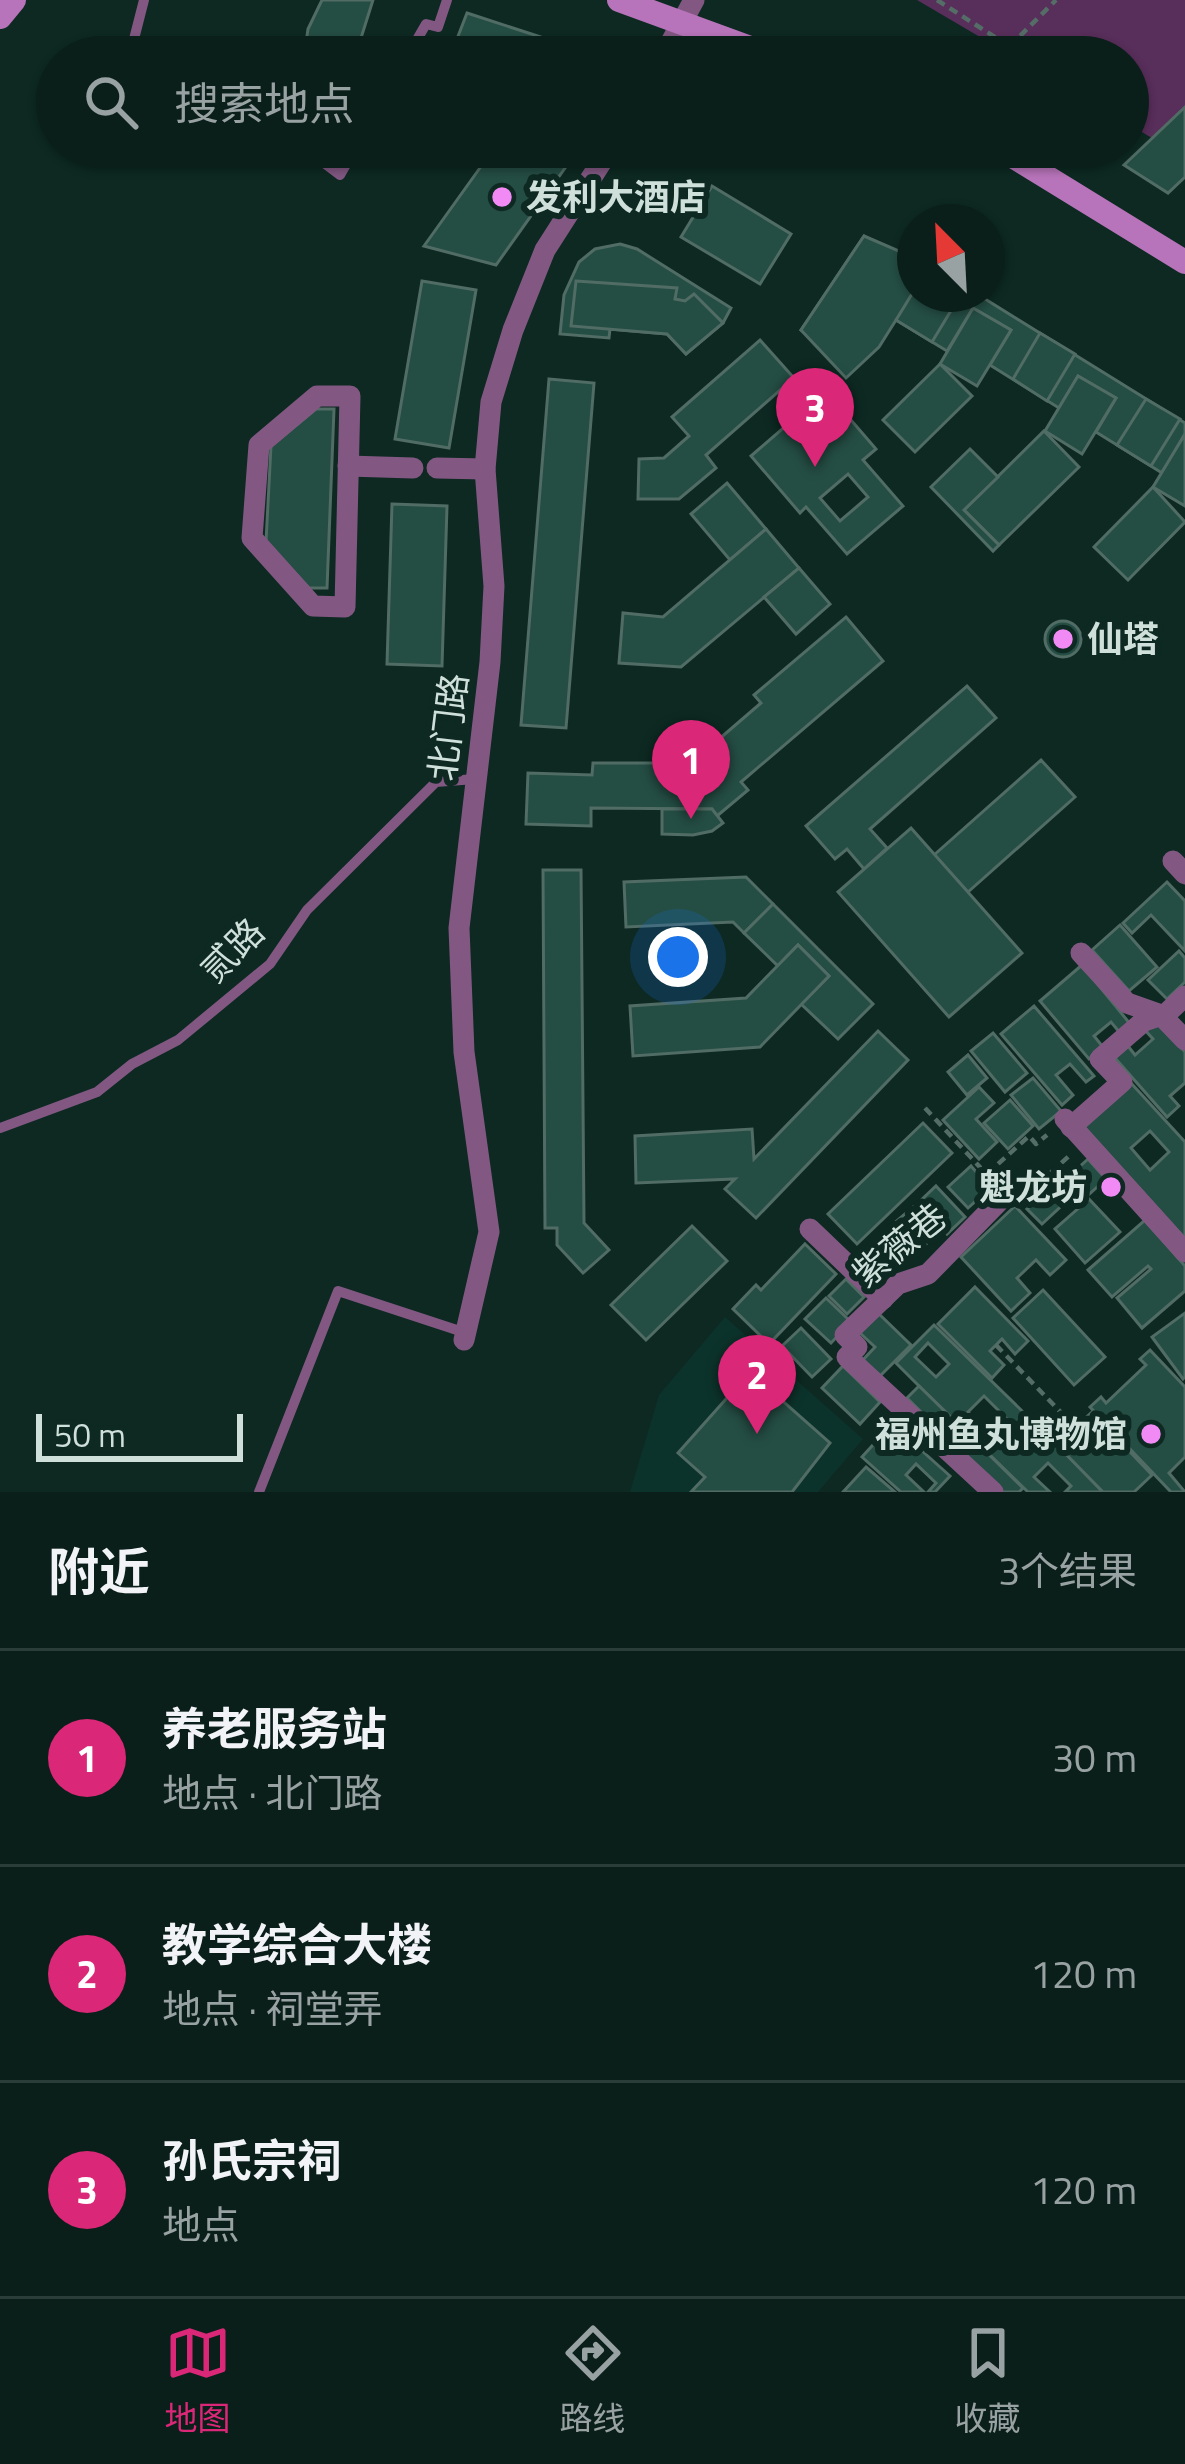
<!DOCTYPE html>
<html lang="zh">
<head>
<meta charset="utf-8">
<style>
  body { margin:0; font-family:"Titillium Web","Noto Sans SC",sans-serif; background:#182c27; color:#f1f3f6 }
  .compass { position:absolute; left:897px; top:204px; width:108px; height:108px; border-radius:50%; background:#0a1f1a; box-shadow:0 3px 9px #0004; rotate:336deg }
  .scale { position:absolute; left:36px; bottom:30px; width:207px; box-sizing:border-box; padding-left:12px; border:6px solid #cfdfda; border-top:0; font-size:33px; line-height:42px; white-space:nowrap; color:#cfdfda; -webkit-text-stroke:9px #0d2922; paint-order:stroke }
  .you { position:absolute; left:678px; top:957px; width:42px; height:42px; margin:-30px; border:9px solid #fff; border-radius:50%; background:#1a73e8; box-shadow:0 0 0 18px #1a73e833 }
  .badge { display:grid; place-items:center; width:78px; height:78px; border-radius:50%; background:#db2777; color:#fff; font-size:39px; font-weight:700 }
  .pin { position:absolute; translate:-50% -99px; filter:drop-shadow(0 3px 6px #0008) }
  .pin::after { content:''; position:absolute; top:63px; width:42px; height:36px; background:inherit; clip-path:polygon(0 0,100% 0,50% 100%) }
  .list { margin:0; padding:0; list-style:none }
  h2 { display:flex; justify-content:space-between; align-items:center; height:156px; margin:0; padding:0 48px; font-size:51px }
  h2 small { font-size:39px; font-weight:400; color:#99a2a2 }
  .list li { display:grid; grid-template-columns:78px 1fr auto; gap:36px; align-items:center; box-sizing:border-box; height:216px; padding:0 48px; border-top:3px solid #2a3d39 }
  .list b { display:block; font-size:45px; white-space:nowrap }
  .list p { margin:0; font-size:39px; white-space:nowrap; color:#99a2a2 }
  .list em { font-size:39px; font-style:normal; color:#99a2a2 }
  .icon { flex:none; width:66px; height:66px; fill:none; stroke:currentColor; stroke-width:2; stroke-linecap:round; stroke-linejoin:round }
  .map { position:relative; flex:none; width:1185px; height:1492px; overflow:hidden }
  .search { position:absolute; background:#0a1f1a; box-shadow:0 3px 9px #0004; left:36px; right:36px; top:36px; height:132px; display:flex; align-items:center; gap:30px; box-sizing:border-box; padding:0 42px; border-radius:66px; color:#99a2a2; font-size:45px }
  .sheet { height:804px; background:#0a1f1a }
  nav { display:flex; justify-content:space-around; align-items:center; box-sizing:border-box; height:168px; border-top:3px solid #2a3d39; background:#0a1f1a; font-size:33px; color:#99a2a2 }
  nav a { display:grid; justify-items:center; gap:6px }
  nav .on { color:#db2777 }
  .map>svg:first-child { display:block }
</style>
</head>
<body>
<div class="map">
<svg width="1185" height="1492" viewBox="0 0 1185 1492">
  <rect width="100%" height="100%" fill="#0d2922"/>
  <polygon fill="#0c332b" points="725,1317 863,1439 818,1492 630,1492 659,1395"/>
  <polygon fill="#582e5a" points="917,0 1185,0 1185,107 1152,138 1135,128 1128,134 1128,57 1014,57"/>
  <g fill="#244d43" stroke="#506c64" stroke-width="3" fill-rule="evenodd">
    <polygon points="322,0 373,0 355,57 304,57 308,29"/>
    <polygon points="467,13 590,53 592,57 450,57"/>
    <polygon points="1185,107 1185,177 1168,193 1124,165"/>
    <polygon points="495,147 580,147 496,265 424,246"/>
    <polygon points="712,186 791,234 760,284 681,237"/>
    <polygon points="864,236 909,266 846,360 801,330"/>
    <polygon points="864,236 915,258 915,294 977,294 1185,423 1185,434 1162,473 1096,432 1116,398 1078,376 1059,408 990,365 1011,330 973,308 947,351 896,320 879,347 846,378 801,330"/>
    <polygon points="620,244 637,249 731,308 723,323 686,354 667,334 610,329 609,338 560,334 564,295 579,262 595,249"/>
    <polygon points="422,281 476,290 449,448 395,439"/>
    <polygon points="576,281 677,288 675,299 685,301 694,294 723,323 686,354 667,334 571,326"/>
    <polygon points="915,289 915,294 961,294 932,342 896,320"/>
    <polygon points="973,308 1011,330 977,386 940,364"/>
    <polygon points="1040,333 1075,354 1047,401 1013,379"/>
    <polygon points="760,340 794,378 706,455 716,468 679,499 638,499 639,459 664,458 689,436 672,417"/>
    <polygon points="940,364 972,396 915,452 883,420"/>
    <polygon points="1078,376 1116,398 1082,454 1045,431"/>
    <polygon points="549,379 594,383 566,728 521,725"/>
    <path d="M 826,391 L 876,449 L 863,460 L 903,506 L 847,554 L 806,507 L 800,513 L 751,456 ZM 848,474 L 868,497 L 840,521 L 820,498 Z"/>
    <polygon points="1146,399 1180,419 1151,466 1117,445"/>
    <polygon points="316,409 334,409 327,588 309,588 266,542 271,446"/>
    <polygon points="1044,431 1079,467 999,545 964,510"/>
    <polygon points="1185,434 1185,506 1153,487"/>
    <polygon points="970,449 998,477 964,510 999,545 993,551 931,487"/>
    <polygon points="727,483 766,529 730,560 691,514"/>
    <polygon points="1153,487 1185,522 1128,580 1094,547"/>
    <polygon points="392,504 447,506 442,666 387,664"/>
    <polygon points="766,529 799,568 681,667 619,663 623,613 663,617"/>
    <polygon points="799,568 830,604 796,634 764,597"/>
    <polygon points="846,617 883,661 741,782 748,790 717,816 712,809 591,808 591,826 526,824 528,773 592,775 593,763 712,763 720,757 711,746 761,703 754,695"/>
    <circle cx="1063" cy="639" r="18"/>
    <polygon points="967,686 996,718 870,829 887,848 864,869 847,849 835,859 806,826"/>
    <polygon points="1041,760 1075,797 968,892 934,855"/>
    <polygon points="662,809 712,809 723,823 712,831 693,835 662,834"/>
    <polygon points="911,828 1022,953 949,1017 838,892"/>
    <polygon points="543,870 581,870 584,1223 609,1250 583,1273 557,1245 557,1228 545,1228"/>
    <polygon points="746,877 773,904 744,933 733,922 626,927 624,882"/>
    <polygon points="1167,882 1185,901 1185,951 1151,915 1132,933 1123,923"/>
    <polygon points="773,904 873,1004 838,1039 801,1004 829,976 798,945 778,966 744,933"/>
    <polygon points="1120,925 1157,967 1129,991 1092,950"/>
    <polygon points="798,945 829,976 760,1047 633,1056 630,1006 746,998"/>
    <polygon points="1179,951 1185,958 1185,982 1167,999 1148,980"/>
    <polygon points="1082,965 1131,1025 1121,1034 1111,1022 1094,1036 1103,1047 1089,1059 1040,1001"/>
    <polygon points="1034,1006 1094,1076 1086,1082 1070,1064 1056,1075 1073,1095 1062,1105 1001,1034"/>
    <polygon points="1156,1020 1185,1052 1185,1083 1170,1096 1179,1106 1167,1117 1115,1058 1128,1046 1135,1055 1153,1039 1145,1030"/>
    <polygon points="878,1031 908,1060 756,1218 725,1189 735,1179 636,1183 635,1136 752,1129 754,1159"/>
    <polygon points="993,1033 1027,1073 1005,1092 971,1051"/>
    <polygon points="968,1055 987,1078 967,1095 948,1072"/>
    <polygon points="1033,1078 1061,1111 1039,1129 1011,1095"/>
    <path d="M 1130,1082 L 1185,1142 L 1185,1239 L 1082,1125 ZM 1150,1131 L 1169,1152 L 1150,1170 L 1131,1148 Z"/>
    <polygon points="979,1087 994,1103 976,1119 997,1142 979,1159 943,1120"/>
    <polygon points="1010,1100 1033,1126 1008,1149 984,1123"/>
    <polygon points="923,1123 952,1153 857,1244 828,1214"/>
    <polygon points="1088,1159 1106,1179 1084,1199 1066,1179"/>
    <polygon points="971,1166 990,1188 968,1208 948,1187"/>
    <polygon points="1054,1183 1070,1198 1042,1224 1027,1209"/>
    <polygon points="936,1186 965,1217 947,1234 918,1203"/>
    <polygon points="1089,1199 1120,1232 1085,1263 1055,1229"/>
    <polygon points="1015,1206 1066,1260 1050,1275 1036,1260 1017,1278 1030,1293 1011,1311 961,1257"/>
    <polygon points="913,1207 937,1234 915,1254 891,1226"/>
    <polygon points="1145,1220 1185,1266 1185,1291 1142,1328 1117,1298 1151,1269 1148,1266 1112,1297 1088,1270"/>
    <polygon points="692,1226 727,1261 646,1340 611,1305"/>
    <polygon points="882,1235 904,1259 879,1283 856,1259"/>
    <polygon points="805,1244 836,1274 769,1344 733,1309 756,1285 761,1290"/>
    <polygon points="846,1279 864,1297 847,1314 829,1296"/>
    <polygon points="975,1287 1028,1341 1015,1354 1002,1339 990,1351 1004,1365 992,1378 938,1324"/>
    <polygon points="1043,1290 1105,1357 1074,1385 1013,1318"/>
    <polygon points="826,1298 851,1322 831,1343 805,1319"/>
    <polygon points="878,1313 911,1345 878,1378 861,1362 875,1347 859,1332"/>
    <polygon points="1185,1313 1185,1377 1183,1379 1152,1337"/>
    <path d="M 934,1325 L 1057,1445 L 1103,1492 L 1065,1492 L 1071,1486 L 1048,1463 L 1034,1477 L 1050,1492 L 1028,1492 L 919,1386 L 896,1363 ZM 928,1343 L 949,1364 L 936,1377 L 915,1357 ZM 984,1396 L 1007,1419 L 992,1435 L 968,1412 Z"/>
    <polygon points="801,1328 831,1359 812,1377 782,1346"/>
    <polygon points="1150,1350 1185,1387 1185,1457 1169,1473 1185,1492 1171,1492 1090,1407 1101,1397 1106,1403 1146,1365 1140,1359"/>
    <polygon points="843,1366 880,1402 860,1424 822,1388"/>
    <polygon points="750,1372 830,1443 792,1492 691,1492 705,1477 678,1453"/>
    <polygon points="919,1386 1023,1488 1019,1492 1002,1492 907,1398"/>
    <polygon points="1092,1412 1152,1475 1134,1492 1103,1492 1057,1445 1066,1436 1074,1445 1091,1428 1083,1420"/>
    <polygon points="892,1424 950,1476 935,1492 928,1492 936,1483 916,1464 906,1475 924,1492 901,1492 862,1457"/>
    <polygon points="866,1467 895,1492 843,1492"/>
  </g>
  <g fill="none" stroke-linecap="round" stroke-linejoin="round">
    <g stroke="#556d67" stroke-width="4.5" stroke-dasharray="9 6" stroke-linecap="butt">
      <polyline points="937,0 1026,57"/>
      <polyline points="999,57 1056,0"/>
      <polyline points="925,1108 991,1179"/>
      <polyline points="987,1174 1029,1136 1036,1144 1047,1135"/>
      <polyline points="1028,1193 1069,1156"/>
      <polyline points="996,1345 1075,1427"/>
    </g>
    <g stroke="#825883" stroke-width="10">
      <polyline points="144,0 133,43 170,57"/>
      <polyline points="407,57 426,24 438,27 447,0"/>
      <polyline points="303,147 340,175 356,147"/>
      <polyline points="0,1128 97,1092 132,1064 178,1040 270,964 307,910 436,782 475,779"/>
      <polyline points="259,1492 338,1291 466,1333"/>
    </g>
    <g stroke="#825883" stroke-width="21">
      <polyline points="663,57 694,0"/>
      <polygon points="317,396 350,396 345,607 313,606 252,538 259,445"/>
      <polyline points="348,466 413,468"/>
      <polyline points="437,468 485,469"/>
      <polyline points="1173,861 1185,874"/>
      <polyline points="1081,953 1127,1003 1161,1015 1185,1040"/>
      <polyline points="1065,1119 1185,1252"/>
      <polyline points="1071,1127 1122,1082 1100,1059 1144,1021 1167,1013 1185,996"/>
      <polyline points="810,1229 883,1299"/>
      <polyline points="464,1340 489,1232 464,1052 459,928 490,662 494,586 485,469 491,402 513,330 545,250 611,147"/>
      <polyline points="993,1492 847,1357 857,1347 845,1335 898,1284 928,1274 1006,1194"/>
    </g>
    <g stroke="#b874ba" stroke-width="24">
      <polyline points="619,0 775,57"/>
      <polyline points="0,17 14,0"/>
      <polyline points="998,147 1185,262"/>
    </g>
  </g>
  <g fill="#f18af4" stroke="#0d2922" stroke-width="4.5">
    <circle cx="502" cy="197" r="12"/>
    <circle cx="1063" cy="639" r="12"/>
    <circle cx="1111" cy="1187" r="12"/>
    <circle cx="1151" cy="1434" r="12"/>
  </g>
  <g text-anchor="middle" stroke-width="12" stroke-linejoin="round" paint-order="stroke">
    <g font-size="36" font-weight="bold" fill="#cfdfda" stroke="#0d2922" text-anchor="start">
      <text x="526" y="210">发利大酒店</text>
      <text x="1087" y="652">仙塔</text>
      <text x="1087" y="1200" text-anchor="end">魁龙坊</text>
      <text x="1127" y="1447" text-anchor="end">福州鱼丸博物馆</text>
    </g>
    <g font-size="36" fill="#cfdfda" stroke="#0d2922">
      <text transform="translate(448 727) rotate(-83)" y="13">北门路</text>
      <text transform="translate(232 950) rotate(-45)" y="13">贰路</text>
      <text transform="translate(899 1245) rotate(-39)" y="13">紫薇巷</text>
    </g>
  </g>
</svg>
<svg class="compass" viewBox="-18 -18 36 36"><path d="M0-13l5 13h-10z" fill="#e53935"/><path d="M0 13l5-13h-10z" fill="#99a2a2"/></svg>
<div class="scale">50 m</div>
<div class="you"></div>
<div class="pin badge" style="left:691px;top:819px">1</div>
<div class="pin badge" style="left:757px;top:1434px">2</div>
<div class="pin badge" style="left:815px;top:467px">3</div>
<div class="search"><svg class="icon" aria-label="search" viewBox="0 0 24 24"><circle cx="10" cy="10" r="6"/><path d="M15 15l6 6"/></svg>搜索地点</div>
</div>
<section class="sheet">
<h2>附近<small>3个结果</small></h2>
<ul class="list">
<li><span class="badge">1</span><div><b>养老服务站</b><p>地点 · 北门路</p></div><em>30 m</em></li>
<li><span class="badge">2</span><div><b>教学综合大楼</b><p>地点 · 祠堂弄</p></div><em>120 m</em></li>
<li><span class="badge">3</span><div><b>孙氏宗祠</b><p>地点</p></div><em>120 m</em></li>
</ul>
</section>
<nav>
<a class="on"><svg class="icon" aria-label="map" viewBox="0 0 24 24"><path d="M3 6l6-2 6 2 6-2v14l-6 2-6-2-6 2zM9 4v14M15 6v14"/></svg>地图</a>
<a><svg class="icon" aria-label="directions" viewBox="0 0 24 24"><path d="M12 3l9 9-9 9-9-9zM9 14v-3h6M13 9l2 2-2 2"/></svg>路线</a>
<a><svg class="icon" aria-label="saved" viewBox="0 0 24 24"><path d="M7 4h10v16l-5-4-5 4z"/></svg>收藏</a>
</nav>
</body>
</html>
